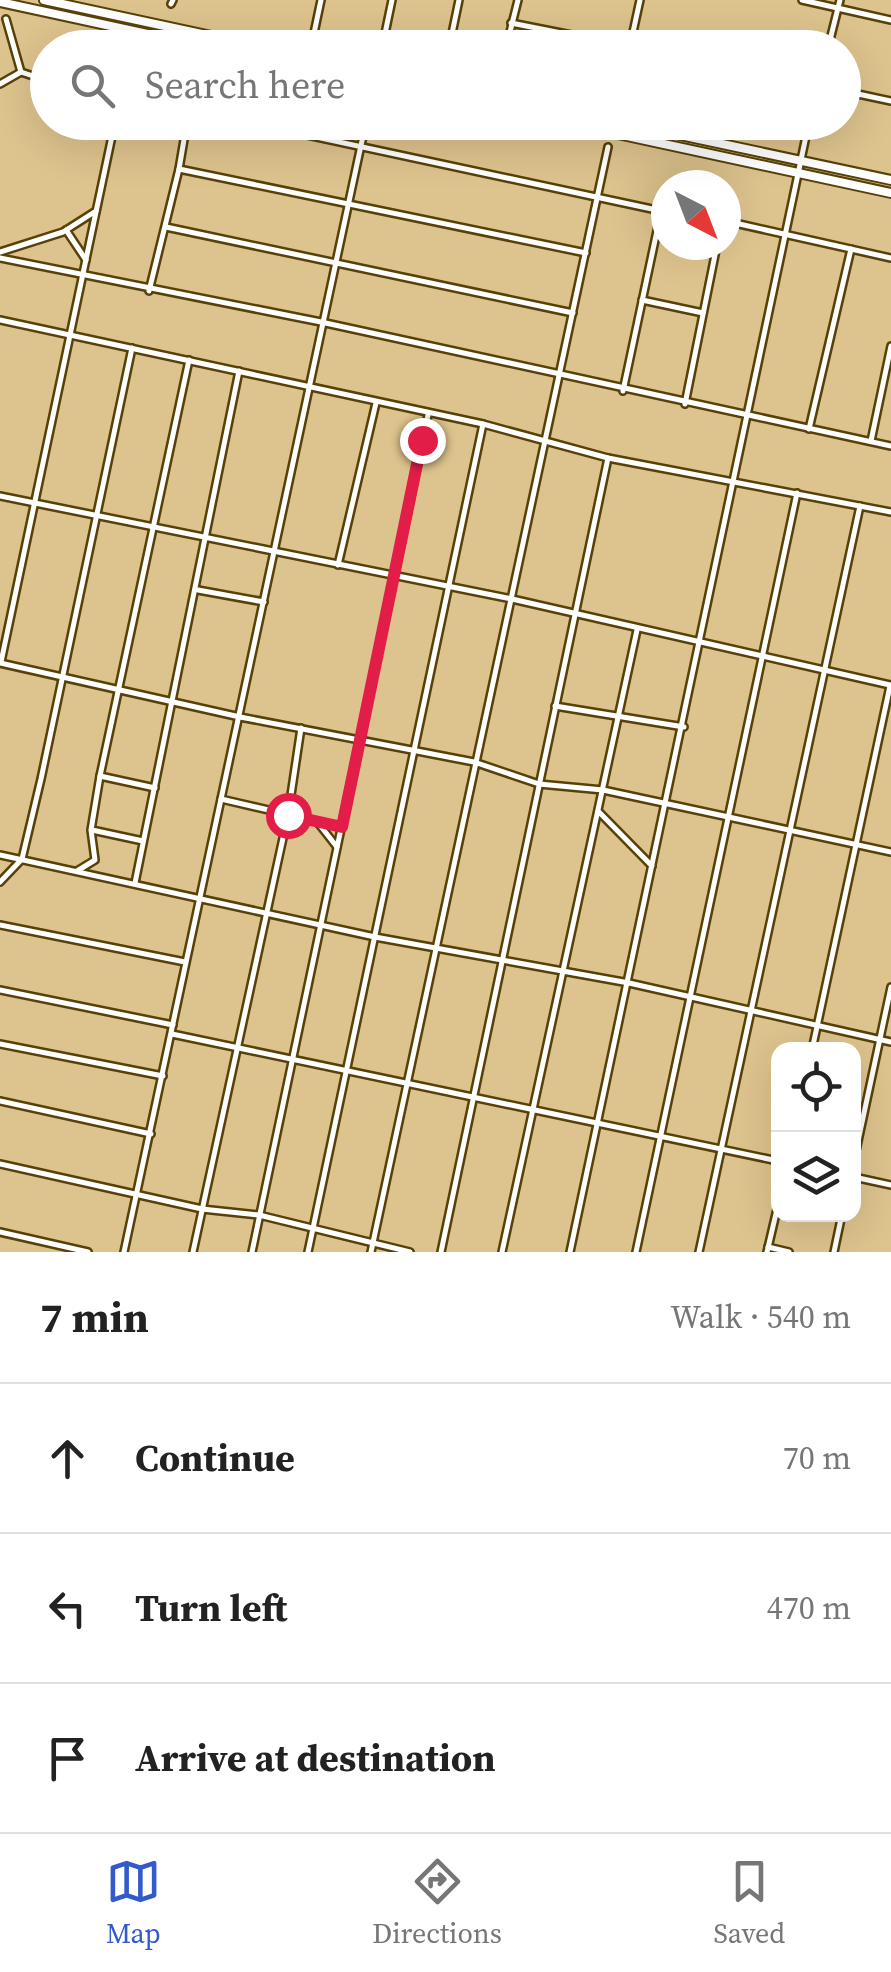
<!DOCTYPE html>
<html lang="en">
<head>
<meta charset="utf-8">
<style>
  body { margin:0; font-family:"Source Serif 4",serif; background:#f6f6f6; color:#222 }
  .controls { position:absolute; right:30px; bottom:30px; display:grid; overflow:hidden; border-radius:20px; box-shadow:0 10px 40px #0002 }
  .controls button { width:90px; height:90px; display:grid; place-items:center; padding:0; border:0; border-bottom:2px solid #e0e0e0; background:#fff; color:#222; font:50px sans-serif }
  .compass { position:absolute; left:651px; top:170px; width:90px; height:90px; border-radius:50%; background:#fff; box-shadow:0 10px 40px #0002; rotate:138deg }
  .stop { position:absolute; width:30px; height:30px; margin:-22px; border:8px solid #e11d48; border-radius:50%; background:#fff }
  .stop.end { background:#e11d48; border-color:#fff; box-shadow:0 2px 10px #0008 }
  .list { margin:0; padding:0; list-style:none }
  h2 { display:flex; justify-content:space-between; align-items:center; height:130px; margin:0; padding:0 40px; font-size:42px }
  h2 small { font-size:32px; font-weight:400; color:#767676 }
  .list li { display:grid; grid-template-columns:65px 1fr auto; gap:30px; align-items:center; box-sizing:border-box; height:150px; padding:0 40px; border-top:2px solid #e0e0e0 }
  .list b { display:block; font-size:38px; white-space:nowrap }
  .list em { font-size:32px; font-style:normal; color:#767676 }
  .icon { flex:none; width:55px; height:55px; fill:none; stroke:currentColor; stroke-width:2; stroke-linecap:round; stroke-linejoin:round }
  .map { position:relative; flex:none; width:891px; height:1252px; overflow:hidden }
  .search { position:absolute; background:#fff; box-shadow:0 10px 40px #0002; left:30px; right:30px; top:30px; height:110px; display:flex; align-items:center; gap:25px; box-sizing:border-box; padding:0 35px; border-radius:55px; color:#767676; font-size:38px }
  .sheet { height:580px; background:#fff }
  nav { display:flex; justify-content:space-around; align-items:center; box-sizing:border-box; height:140px; border-top:2px solid #e0e0e0; background:#fff; font-size:28px; color:#767676 }
  nav a { display:grid; justify-items:center; gap:5px }
  nav .on { color:#335aca }
  .map>svg:first-child { display:block }
</style>
</head>
<body>
<div class="map">
<svg width="891" height="1252" viewBox="0 0 891 1252">
  <rect width="100%" height="100%" fill="#ddc38d"/>
  <g fill="none" stroke-linecap="round" stroke-linejoin="round">
    <defs>
      <g id="minor">
        <polyline points="802,0 891,20"/>
        <polyline points="171,4 173,0"/>
        <polyline points="6,19 21,72 48,81"/>
        <polyline points="511,23 637,48"/>
        <polyline points="313,38 321,0"/>
        <polyline points="630,46 640,0"/>
        <polyline points="131,48 131,45"/>
        <polyline points="382,48 392,0"/>
        <polyline points="449,48 459,0"/>
        <polyline points="506,48 518,0"/>
        <polyline points="828,48 840,0"/>
        <polyline points="0,84 21,72"/>
        <polyline points="844,91 891,101"/>
        <polyline points="246,122 666,212"/>
        <polyline points="179,169 187,122"/>
        <polyline points="726,221 891,258"/>
        <polyline points="166,227 573,313"/>
        <polyline points="66,230 86,260"/>
        <polyline points="0,252 63,232 96,211"/>
        <polyline points="0,258 321,322 891,446"/>
        <polyline points="149,291 179,169 586,253"/>
        <polyline points="642,300 703,313"/>
        <polyline points="0,320 483,424 608,458 891,512"/>
        <polyline points="623,391 661,212"/>
        <polyline points="685,404 717,245"/>
        <polyline points="809,429 851,249"/>
        <polyline points="871,441 891,346"/>
        <polyline points="0,496 512,599 890,685"/>
        <polyline points="338,565 376,403"/>
        <polyline points="198,590 264,602"/>
        <polyline points="1,662 115,122"/>
        <polyline points="0,663 240,717 474,762 539,784 603,790 891,852"/>
        <polyline points="555,706 684,727"/>
        <polyline points="100,776 155,788"/>
        <polyline points="221,799 342,827"/>
        <polyline points="598,811 652,866"/>
        <polyline points="319,824 337,847"/>
        <polyline points="92,830 143,841"/>
        <polyline points="0,855 375,937 629,983 891,1042"/>
        <polyline points="77,871 95,860 91,830 100,776 189,360"/>
        <polyline points="0,882 22,859 41,779 132,348"/>
        <polyline points="135,883 239,371"/>
        <polyline points="0,925 185,962"/>
        <polyline points="0,990 173,1025"/>
        <polyline points="172,1034 778,1161"/>
        <polyline points="0,1044 163,1076"/>
        <polyline points="812,1050 890,686"/>
        <polyline points="0,1101 151,1134"/>
        <polyline points="854,1160 891,987"/>
        <polyline points="0,1164 202,1209 259,1215 410,1252"/>
        <polyline points="854,1177 891,1185"/>
        <polyline points="0,1232 88,1252"/>
        <polyline points="768,1247 789,1252"/>
        <polyline points="124,1252 366,122"/>
        <polyline points="193,1252 288,815 301,728"/>
        <polyline points="252,1252 428,415"/>
        <polyline points="308,1252 483,424"/>
        <polyline points="371,1252 608,147"/>
        <polyline points="441,1252 608,458"/>
        <polyline points="502,1252 637,630"/>
        <polyline points="570,1252 809,122"/>
        <polyline points="636,1252 797,493"/>
        <polyline points="699,1252 860,506"/>
        <polyline points="767,1252 778,1205"/>
        <polyline points="834,1252 842,1214"/>
      </g>
      <g id="secondary">
        <polyline points="44,0 267,48"/>
        <polyline points="0,2 212,48"/>
        <polyline points="562,122 891,193"/>
        <polyline points="619,122 891,180"/>
      </g>
    </defs>
    <use href="#minor" stroke="#574106" stroke-width="10"/>
    <use href="#secondary" stroke="#574106" stroke-width="12"/>
    <use href="#minor" stroke="#fff" stroke-width="5"/>
    <use href="#secondary" stroke="#fff" stroke-width="8"/>
  </g>
  <g fill="none" stroke-linecap="round" stroke-linejoin="round">
    <polyline stroke="#e11d48" stroke-width="12" points="288,815 342,827 422,440"/>
  </g>
</svg>
<div class="controls">
<button><svg class="icon" aria-label="locate" viewBox="0 0 24 24"><circle cx="12" cy="12" r="6"/><path d="M12 2v4M12 18v4M2 12h4M18 12h4"/></svg></button>
<button><svg class="icon" aria-label="layers" viewBox="0 0 24 24"><path d="M12 4l9 5-9 5-9-5zM3 14l9 5 9-5"/></svg></button>
</div>
<svg class="compass" viewBox="-18 -18 36 36"><path d="M0-13l5 13h-10z" fill="#e53935"/><path d="M0 13l5-13h-10z" fill="#767676"/></svg>
<div class="stop" style="left:288px;top:815px"></div>
<div class="stop end" style="left:422px;top:440px"></div>
<div class="search"><svg class="icon" aria-label="search" viewBox="0 0 24 24"><circle cx="10" cy="10" r="6"/><path d="M15 15l6 6"/></svg>Search here</div>
</div>
<section class="sheet">
<h2>7 min<small>Walk · 540 m</small></h2>
<ul class="list">
<li><svg class="icon" aria-label="ahead" viewBox="0 0 24 24"><path d="M12 20V5M6 11l6-6 6 6"/></svg><div><b>Continue</b></div><em>70 m</em></li>
<li><svg class="icon" aria-label="left" viewBox="0 0 24 24"><path d="M17 20v-9H6M10 6l-5 5 5 5"/></svg><div><b>Turn left</b></div><em>470 m</em></li>
<li><svg class="icon" aria-label="arrive" viewBox="0 0 24 24"><path d="M6 21V4h12l-3 4 3 4H6"/></svg><div><b>Arrive at destination</b></div></li>
</ul>
</section>
<nav>
<a class="on"><svg class="icon" aria-label="map" viewBox="0 0 24 24"><path d="M3 6l6-2 6 2 6-2v14l-6 2-6-2-6 2zM9 4v14M15 6v14"/></svg>Map</a>
<a><svg class="icon" aria-label="directions" viewBox="0 0 24 24"><path d="M12 3l9 9-9 9-9-9zM9 14v-3h6M13 9l2 2-2 2"/></svg>Directions</a>
<a><svg class="icon" aria-label="saved" viewBox="0 0 24 24"><path d="M7 4h10v16l-5-4-5 4z"/></svg>Saved</a>
</nav>
</body>
</html>
